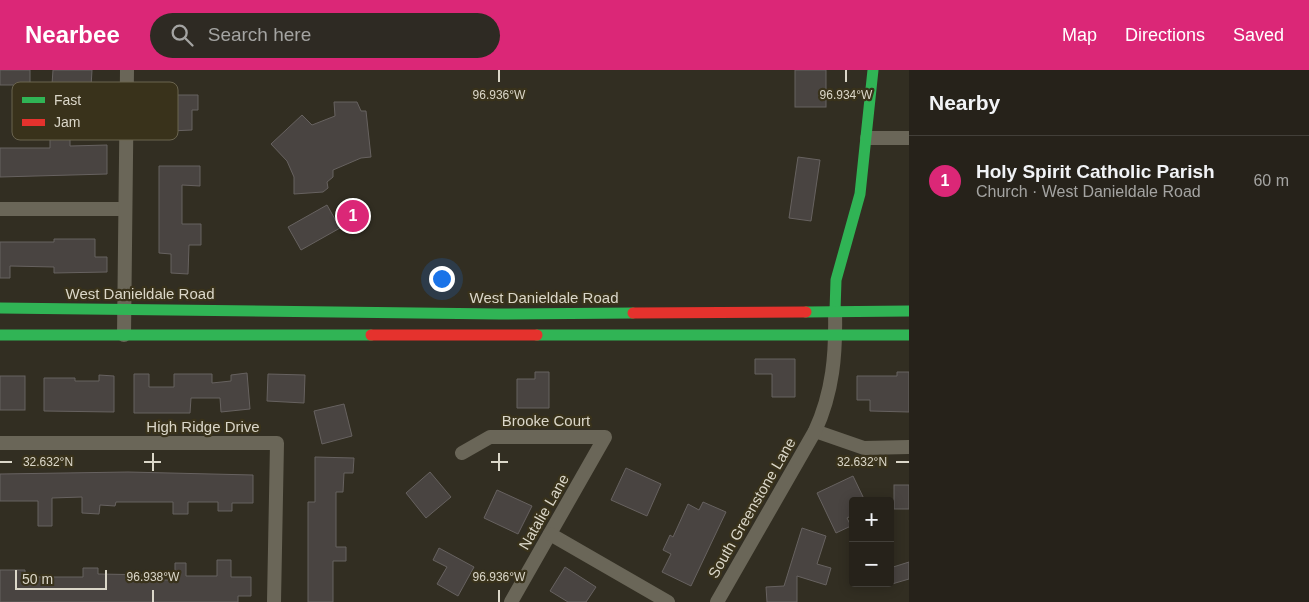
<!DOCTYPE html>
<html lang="en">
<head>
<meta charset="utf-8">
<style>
  body { margin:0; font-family:Helvetica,sans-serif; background:#2e2a23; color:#f1f3f6 }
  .controls { position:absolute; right:15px; bottom:15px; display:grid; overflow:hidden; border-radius:5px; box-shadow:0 2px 12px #0003 }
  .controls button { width:45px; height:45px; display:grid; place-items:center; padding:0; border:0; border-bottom:1px solid #423f39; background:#26221a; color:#f1f3f6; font:25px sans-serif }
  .scale { position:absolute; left:15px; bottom:12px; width:92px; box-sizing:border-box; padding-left:5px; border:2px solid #dbd7c9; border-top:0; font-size:14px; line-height:18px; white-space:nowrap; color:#dbd7c9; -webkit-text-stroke:4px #39321b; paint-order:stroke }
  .you { position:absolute; left:441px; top:208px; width:18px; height:18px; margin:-12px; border:4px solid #fff; border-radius:50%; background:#1a73e8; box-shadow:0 0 0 8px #1a73e833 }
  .badge { display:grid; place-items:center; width:32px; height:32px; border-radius:50%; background:#db2777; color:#fff; font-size:16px; font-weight:700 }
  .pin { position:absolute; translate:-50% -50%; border:2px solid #fff; box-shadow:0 1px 5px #0006 }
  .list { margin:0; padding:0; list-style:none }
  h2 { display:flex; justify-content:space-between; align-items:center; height:65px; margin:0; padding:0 20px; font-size:21px }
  h2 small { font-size:16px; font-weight:400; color:#a4a4a2 }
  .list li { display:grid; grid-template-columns:32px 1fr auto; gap:15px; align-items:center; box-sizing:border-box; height:90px; padding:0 20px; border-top:1px solid #423f39 }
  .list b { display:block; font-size:19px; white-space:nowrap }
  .list p { margin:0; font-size:16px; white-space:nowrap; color:#a4a4a2 }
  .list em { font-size:16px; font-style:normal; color:#a4a4a2 }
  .icon { flex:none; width:28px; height:28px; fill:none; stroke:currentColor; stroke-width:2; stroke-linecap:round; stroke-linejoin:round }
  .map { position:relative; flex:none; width:909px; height:532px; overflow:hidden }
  header { display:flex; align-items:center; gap:30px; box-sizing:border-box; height:70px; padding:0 25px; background:#db2777; color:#fff }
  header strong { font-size:24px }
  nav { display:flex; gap:28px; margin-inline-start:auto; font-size:18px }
  .search { width:350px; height:45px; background:#2e2a23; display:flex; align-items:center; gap:12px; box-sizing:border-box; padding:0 18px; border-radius:28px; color:#a4a4a2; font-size:19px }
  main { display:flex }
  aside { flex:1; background:#26221a }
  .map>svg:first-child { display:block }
</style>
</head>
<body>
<header>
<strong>Nearbee</strong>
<div class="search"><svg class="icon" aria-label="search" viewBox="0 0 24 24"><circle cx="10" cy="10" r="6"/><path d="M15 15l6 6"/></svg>Search here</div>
<nav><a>Map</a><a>Directions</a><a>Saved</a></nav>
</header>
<main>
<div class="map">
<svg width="909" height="532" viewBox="0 0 909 532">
  <rect width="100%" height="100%" fill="#322e22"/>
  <g fill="#494441" stroke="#676260">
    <rect x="0" y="0" width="30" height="15"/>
    <polygon points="53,0 92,0 91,17 67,15 66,30 51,29"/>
    <rect x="795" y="0" width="31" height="37"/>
    <polygon points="161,25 198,25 198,40 192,40 192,60 170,61 170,40 161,40"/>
    <polygon points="334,32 357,32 361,41 366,41 371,87 361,88 333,100 333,107 327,112 328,118 323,122 294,124 294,107 287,91 271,74 302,45 312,55 335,46"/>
    <polygon points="50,65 70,65 70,76 107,75 107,104 0,107 0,78 50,78"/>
    <polygon points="798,87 820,90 811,151 789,148"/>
    <polygon points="159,96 200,96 200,116 182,115 182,154 201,154 201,175 189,175 188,204 171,203 171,184 159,183"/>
    <polygon points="327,135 340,158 301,180 288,157"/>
    <polygon points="54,169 95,169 95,187 107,187 107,202 54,203 54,197 10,196 10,208 0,208 0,172 54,172"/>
    <polygon points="755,289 795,289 795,327 772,327 772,304 755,304"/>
    <polygon points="535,302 549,302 549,338 517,338 517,309 535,309"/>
    <polygon points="897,302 909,302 909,342 870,341 870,330 857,330 857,306 897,306"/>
    <polygon points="247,303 250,339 221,342 220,328 191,328 190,343 134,343 134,304 149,304 149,317 174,317 174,304 212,304 212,313 231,311 231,305"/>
    <polygon points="268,304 305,305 304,333 267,331"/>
    <polygon points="99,305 114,306 114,342 44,341 44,308 75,308 75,311 99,311"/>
    <rect x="0" y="306" width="25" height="34"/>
    <polygon points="344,334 352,366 322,374 314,341"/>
    <polygon points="315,387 354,388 353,403 344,403 343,422 336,422 336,477 346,477 346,491 333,491 333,532 308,532 308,432 315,432"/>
    <polygon points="626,398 661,414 647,446 611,430"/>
    <polygon points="128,402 253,405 253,433 232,433 232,441 218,441 218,432 188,432 188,444 173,444 173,432 116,432 115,436 100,435 99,444 82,443 82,427 52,428 52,456 38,456 38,431 0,431 0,404"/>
    <polygon points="430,402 451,427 426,448 406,423"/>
    <polygon points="853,406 865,431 853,431 853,445 847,448 851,456 836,463 817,423"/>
    <rect x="894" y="415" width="15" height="24"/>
    <polygon points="497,420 532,436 518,464 484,448"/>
    <polygon points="703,432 726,442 691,516 662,502 671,484 663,480 670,465 673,467 688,434 699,440"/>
    <polygon points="802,458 826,466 817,494 831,498 826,515 797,506 797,532 767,532 766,517 784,516"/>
    <polygon points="439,478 474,497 458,526 437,514 447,497 433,490"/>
    <polygon points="217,490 231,490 231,507 251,507 251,526 238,526 238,532 0,532 0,500 25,500 25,507 83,507 83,498 98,498 98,504 156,505 156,510 175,510 175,493 186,493 186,506 217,506"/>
    <polygon points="909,492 909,509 892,514 890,498"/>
    <polygon points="565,497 596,517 586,532 568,532 550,521"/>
  </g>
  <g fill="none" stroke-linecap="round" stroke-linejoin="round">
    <g stroke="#6a6658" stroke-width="14">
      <polyline points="867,68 909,68"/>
      <polyline points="0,139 125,139"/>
      <polyline points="124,265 127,0"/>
      <polyline points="815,361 864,378 909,377"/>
      <polyline points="0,373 277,373 274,532"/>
      <polyline points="462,383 490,367 605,367 511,532"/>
      <polyline points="550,464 668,532"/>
      <path d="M 717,532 L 815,361 C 833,322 836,284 835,241"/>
    </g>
    <g stroke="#30b455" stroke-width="11">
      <polyline points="0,238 499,244 633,243"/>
      <polyline points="835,241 836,210 860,124 873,0"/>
      <polyline points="806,242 909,241"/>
      <polyline points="0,265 371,265"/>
      <polyline points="537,265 909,265"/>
    </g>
    <g stroke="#e5322d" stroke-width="11">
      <polyline points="633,243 806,242"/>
      <polyline points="371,265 537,265"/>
    </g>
  </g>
  <path fill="none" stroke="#dbd7c9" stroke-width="2" d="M 499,0 L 499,12M 846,0 L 846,12M 153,383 L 153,401M 499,383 L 499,401M 0,392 L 12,392M 144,392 L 161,392M 491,392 L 508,392M 896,392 L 909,392M 153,520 L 153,532M 499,520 L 499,532"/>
  <g text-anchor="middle" stroke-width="4.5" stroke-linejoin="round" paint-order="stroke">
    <g font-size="15" fill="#dbd7c9" stroke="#39321b">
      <text x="140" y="229">West Danieldale Road</text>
      <text x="544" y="233">West Danieldale Road</text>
      <text x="546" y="356">Brooke Court</text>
      <text x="203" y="362">High Ridge Drive</text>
      <text transform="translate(752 438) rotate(-60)" y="5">South Greenstone Lane</text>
      <text transform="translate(544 442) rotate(-60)" y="5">Natalie Lane</text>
    </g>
  </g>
  <rect x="12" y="12" width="166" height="58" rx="8" fill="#39321b" stroke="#6a644f" stroke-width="1"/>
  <rect x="22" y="27" width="23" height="6" fill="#30b455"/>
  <rect x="22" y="49" width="23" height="7" fill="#e5322d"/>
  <g font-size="14" fill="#dbd7c9">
    <text x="54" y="35">Fast</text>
    <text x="54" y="57">Jam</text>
  </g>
  <g font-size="12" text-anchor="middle" fill="#dbd7c9" stroke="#39321b" stroke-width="4.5" stroke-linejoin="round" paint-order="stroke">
    <text x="499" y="29">96.936°W</text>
    <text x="846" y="29">96.934°W</text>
    <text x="48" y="396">32.632°N</text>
    <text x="862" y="396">32.632°N</text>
    <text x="153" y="511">96.938°W</text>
    <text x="499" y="511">96.936°W</text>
  </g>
</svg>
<div class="controls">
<button>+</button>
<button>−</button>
</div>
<div class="scale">50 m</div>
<div class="you"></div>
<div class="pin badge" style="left:353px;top:146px">1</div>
</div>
<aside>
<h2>Nearby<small></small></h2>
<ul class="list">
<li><span class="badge">1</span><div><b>Holy Spirit Catholic Parish</b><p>Church · West Danieldale Road</p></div><em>60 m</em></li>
</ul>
</aside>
</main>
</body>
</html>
